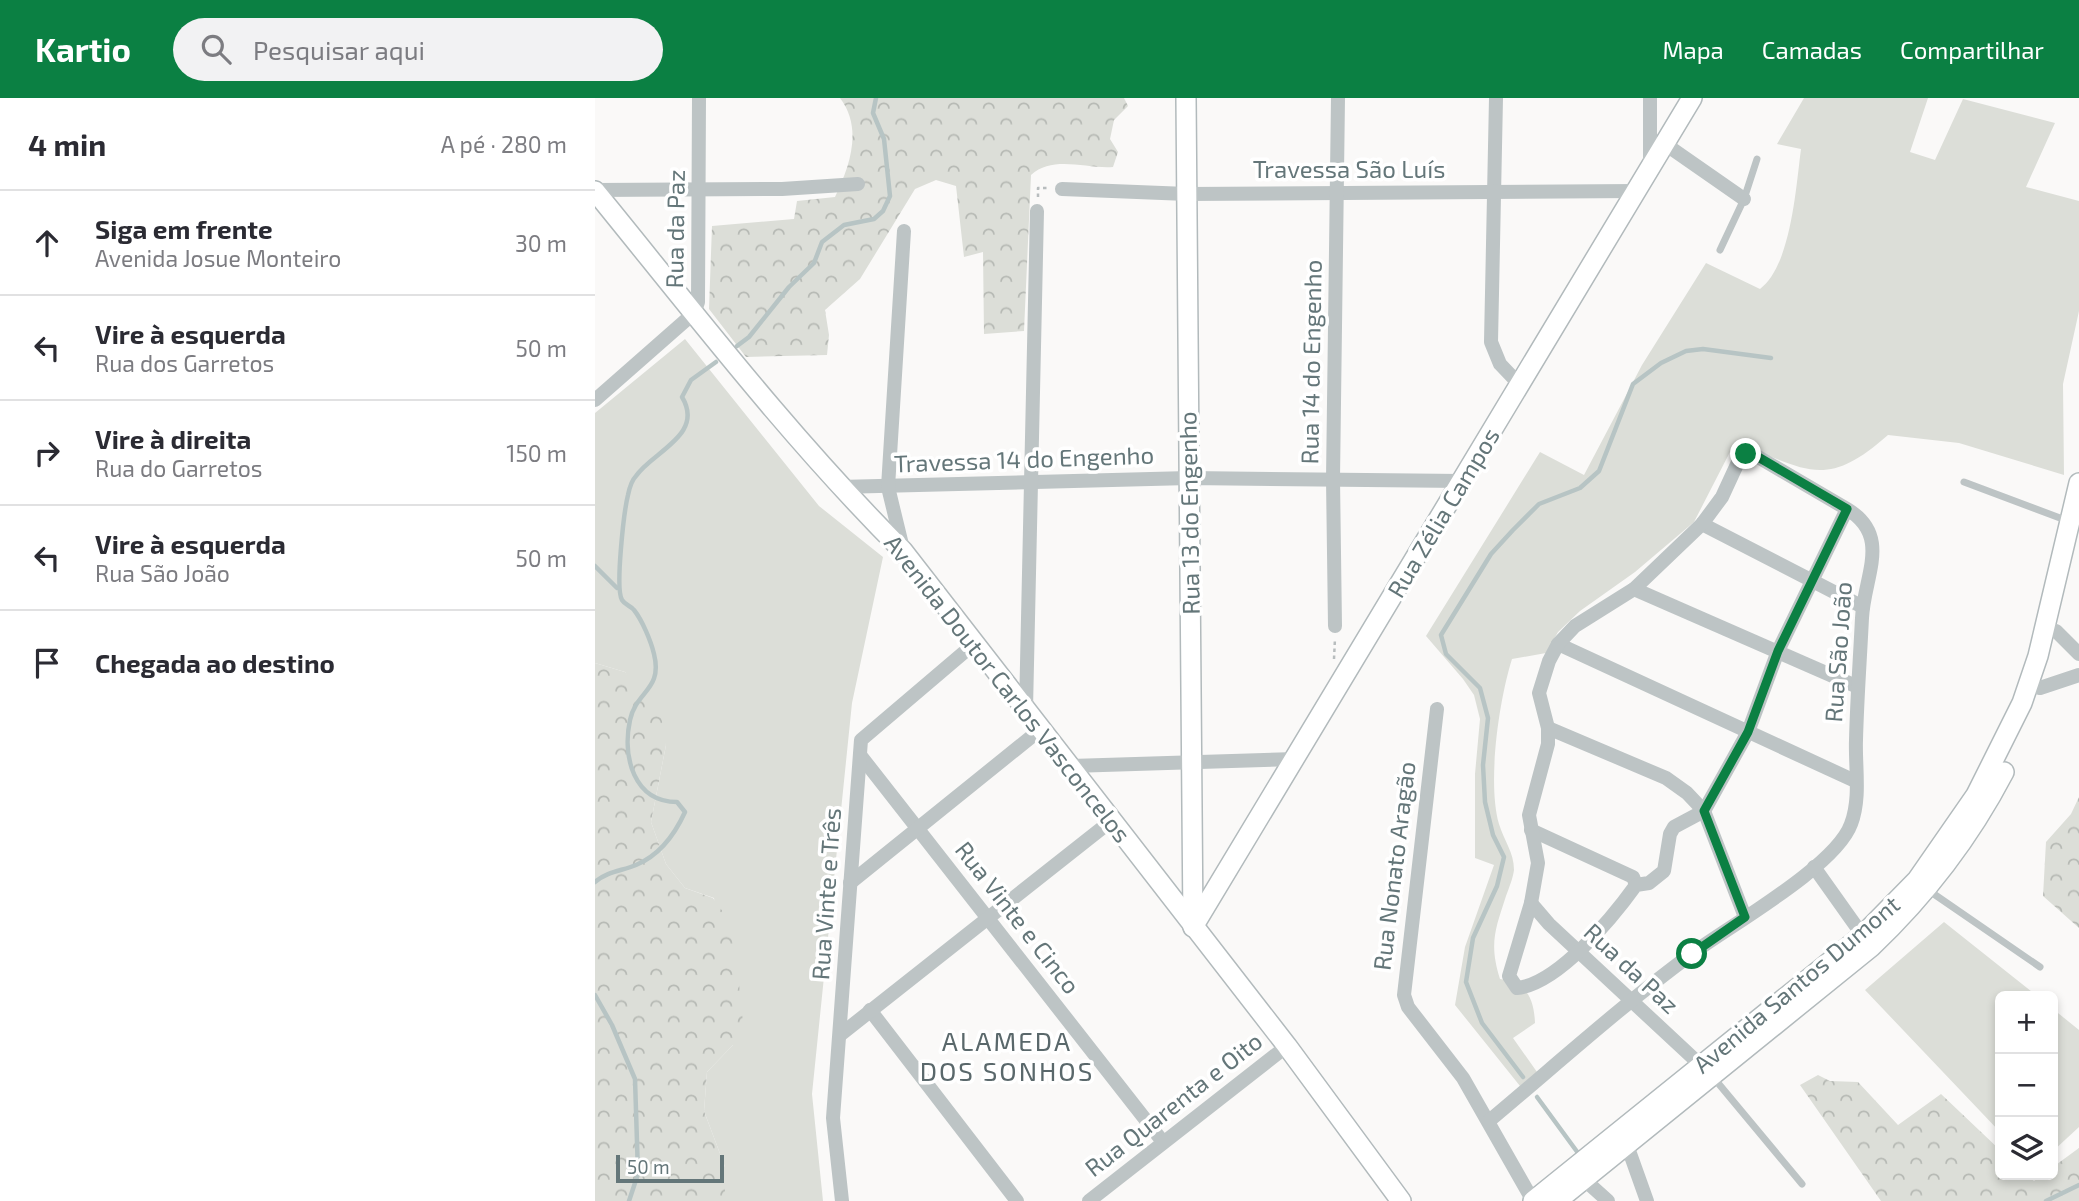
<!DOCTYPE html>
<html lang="pt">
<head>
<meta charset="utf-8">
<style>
  body { margin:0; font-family:"Exo 2",sans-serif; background:#f2f2f3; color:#2b2b33 }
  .controls { position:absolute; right:21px; bottom:21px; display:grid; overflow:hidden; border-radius:10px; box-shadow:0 4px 10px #0003 }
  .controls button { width:63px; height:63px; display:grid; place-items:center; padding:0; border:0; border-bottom:2px solid #e1e1e2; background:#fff; color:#2b2b33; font:35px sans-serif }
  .scale { position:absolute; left:21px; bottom:18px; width:108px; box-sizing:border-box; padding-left:7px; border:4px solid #647679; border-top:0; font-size:19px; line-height:24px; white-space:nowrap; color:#647679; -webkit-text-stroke:5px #fff; paint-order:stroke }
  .stop { position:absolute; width:21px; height:21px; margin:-16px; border:5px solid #0b8043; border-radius:50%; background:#fff }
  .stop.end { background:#0b8043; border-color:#fff; box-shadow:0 2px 7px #0008 }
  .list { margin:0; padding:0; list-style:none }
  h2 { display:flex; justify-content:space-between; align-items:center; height:91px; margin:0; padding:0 28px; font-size:30px }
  h2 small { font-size:23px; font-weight:400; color:#7c7c81 }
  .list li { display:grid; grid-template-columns:46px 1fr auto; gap:21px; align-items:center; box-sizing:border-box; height:105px; padding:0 28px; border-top:2px solid #e1e1e2 }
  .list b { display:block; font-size:26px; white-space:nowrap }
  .list p { margin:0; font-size:23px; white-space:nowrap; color:#7c7c81 }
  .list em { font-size:23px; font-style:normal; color:#7c7c81 }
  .icon { flex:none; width:38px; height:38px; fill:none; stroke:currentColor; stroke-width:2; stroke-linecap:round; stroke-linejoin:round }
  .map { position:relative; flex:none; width:1484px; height:1103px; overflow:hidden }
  header { display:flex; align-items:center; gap:42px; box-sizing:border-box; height:98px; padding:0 35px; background:#0b8043; color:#fff }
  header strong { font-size:33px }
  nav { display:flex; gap:38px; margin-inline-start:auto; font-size:24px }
  .search { width:490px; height:63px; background:#f2f2f3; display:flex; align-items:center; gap:18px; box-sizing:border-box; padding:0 24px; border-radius:38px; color:#7c7c81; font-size:26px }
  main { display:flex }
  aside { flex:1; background:#fff }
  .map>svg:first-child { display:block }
</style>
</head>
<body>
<header>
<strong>Kartio</strong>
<div class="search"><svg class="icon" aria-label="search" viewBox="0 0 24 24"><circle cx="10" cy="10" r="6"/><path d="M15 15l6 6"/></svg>Pesquisar aqui</div>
<nav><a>Mapa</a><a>Camadas</a><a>Compartilhar</a></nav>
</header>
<main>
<aside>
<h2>4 min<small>A pé · 280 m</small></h2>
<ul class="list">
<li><svg class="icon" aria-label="ahead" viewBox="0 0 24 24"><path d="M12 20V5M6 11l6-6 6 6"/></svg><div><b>Siga em frente</b><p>Avenida Josue Monteiro</p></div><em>30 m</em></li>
<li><svg class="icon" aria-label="left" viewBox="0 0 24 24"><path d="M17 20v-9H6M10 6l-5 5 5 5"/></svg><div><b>Vire à esquerda</b><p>Rua dos Garretos</p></div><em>50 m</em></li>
<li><svg class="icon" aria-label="right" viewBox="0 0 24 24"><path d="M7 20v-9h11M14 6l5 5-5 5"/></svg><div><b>Vire à direita</b><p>Rua do Garretos</p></div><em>150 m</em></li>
<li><svg class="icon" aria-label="left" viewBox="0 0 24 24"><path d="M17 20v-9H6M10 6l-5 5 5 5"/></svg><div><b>Vire à esquerda</b><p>Rua São João</p></div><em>50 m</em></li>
<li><svg class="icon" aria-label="arrive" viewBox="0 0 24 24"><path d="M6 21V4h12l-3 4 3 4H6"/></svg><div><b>Chegada ao destino</b></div></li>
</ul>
</aside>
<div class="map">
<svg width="1484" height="1103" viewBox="0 0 1484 1103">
  <defs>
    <pattern id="forest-crowns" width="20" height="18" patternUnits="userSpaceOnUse" patternTransform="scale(1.75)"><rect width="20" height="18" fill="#dcded8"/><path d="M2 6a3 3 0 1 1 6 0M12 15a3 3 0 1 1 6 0" fill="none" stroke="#b6b9b4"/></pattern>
  </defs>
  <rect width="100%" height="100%" fill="#faf9f8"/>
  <g fill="#dcded8">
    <path d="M 1209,0 L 1333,0 L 1315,54 L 1340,62 L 1368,1 L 1460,25 L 1431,89 L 1484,103 L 1484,213 L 1468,286 L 1469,377 L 1364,345 L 1293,337 C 1233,390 1214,374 1148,347 L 1136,352 L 1099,424 L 1040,474 L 985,513 L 963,534 L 951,555 L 917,561 C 904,602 892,685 904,726 C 909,743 919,754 919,772 C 918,780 914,790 911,798 C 900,832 894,846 905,881 C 931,884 939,900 940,925 L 918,940 L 942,974 L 925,988 L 860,907 L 870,849 L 899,767 L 880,760 L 880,676 L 885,621 L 879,597 L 868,581 L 831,538 L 945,354 L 989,377 L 1047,267 L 1111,165 L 1165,191 C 1196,168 1201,89 1206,51 L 1182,46 Z"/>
    <polygon points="90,241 224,408 288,459 257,605 217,996 228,1103 130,1103 130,1069 109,1013 112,974 138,947 119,800 90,790 71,766 56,724 71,647 30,574 0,565 0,315"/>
    <polygon points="1349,824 1442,898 1405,898 1405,1034 1270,892"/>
    <polygon points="1458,911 1484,932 1484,1029 1458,1053"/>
  </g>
  <g fill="url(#forest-crowns)">
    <path d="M 245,0 L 529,0 L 533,8 L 519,22 L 515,41 L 523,54 L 518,69 C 491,71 458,57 436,77 L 429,233 L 389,236 L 388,154 L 369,159 L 361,88 L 341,82 L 320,91 L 265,181 L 230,212 L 234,237 L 232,257 L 151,259 L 114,211 L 117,128 L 199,121 L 202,103 L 240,99 C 255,68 268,30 245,0 Z"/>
    <polygon points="0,565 30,574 66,618 71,647 56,724 71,766 90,790 118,800 138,828 148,924 138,947 112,974 109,1013 130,1069 130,1103 0,1103"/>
    <polygon points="1484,699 1484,830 1448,798 1451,744 1476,716"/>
    <polygon points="1223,977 1235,983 1263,984 1303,1027 1346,996 1405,1052 1405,1077 1432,1077 1439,1083 1447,1077 1458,1077 1458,1069 1484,1050 1484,1103 1286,1103 1205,987"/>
  </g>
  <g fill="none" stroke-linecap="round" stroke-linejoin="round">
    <g stroke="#b7c4c4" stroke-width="4.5">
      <polyline points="142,248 154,239 194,189 219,165 227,144 249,127 279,121 288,113 295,98 289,41 278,15 281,0"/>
      <polyline points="0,468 22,490"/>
      <path d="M 0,784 C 13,773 27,773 41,767 C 65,757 80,736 90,714 L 82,704 C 39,704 27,659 35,622 C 41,593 68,592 59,556 C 56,543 47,522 39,512 C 36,508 30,507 27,502 C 20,491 29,413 33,397 C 34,392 37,382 41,378 C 57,354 110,337 87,299 L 96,282 L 121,264"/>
      <polyline points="0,897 17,927 40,981 43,1076 34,1103"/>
      <polyline points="928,979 887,925 871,884 878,840 902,788 909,759 898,737 890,704 888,667 893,620 885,590 851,556 846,537 896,456 918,432 944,406 985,390 1004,373 1038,286 1066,265 1091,253 1108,251 1176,260"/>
      <polyline points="942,999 983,1055"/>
      <polyline points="1451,1103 1484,1087"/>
    </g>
    <defs>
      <g id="secondary">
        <polyline points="591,0 598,828"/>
        <path d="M 0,93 C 101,217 195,340 308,453 L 692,948 L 806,1103"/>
        <polyline points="598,829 1097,0"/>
        <polyline points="938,1103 1268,837 1322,782 1381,697 1427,605 1443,558 1484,385"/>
        <path d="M 962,1103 L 1276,849 C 1331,797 1374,741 1409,674"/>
      </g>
    </defs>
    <use href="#secondary" stroke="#b2babc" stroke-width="22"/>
    <g stroke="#b8bdbe" stroke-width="2.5" stroke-dasharray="3.5 3.5" stroke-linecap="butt">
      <polyline points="443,99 443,90 455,90"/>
      <polyline points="739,561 740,540"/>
    </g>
    <g stroke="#bdc4c5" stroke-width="7">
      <polyline points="1125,152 1149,101 1162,61"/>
      <polyline points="1369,384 1473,423"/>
      <polyline points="1333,792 1445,869"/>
      <polyline points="1118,979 1207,1086"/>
    </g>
    <g stroke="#bdc4c5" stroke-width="14">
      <polyline points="901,0 896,244 905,266 925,287"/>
      <polyline points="1070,46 1149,101"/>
      <polyline points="1055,69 1055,0"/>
      <polyline points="467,91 592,96 1041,93"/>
      <polyline points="0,92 187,91 263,86"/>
      <polyline points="0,302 99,215 103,204 104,0"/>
      <polyline points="244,389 594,380 867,383"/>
      <polyline points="1107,426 1268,509"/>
      <polyline points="308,451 293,389 309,133"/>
      <polyline points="1039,491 1263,589"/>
      <polyline points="740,528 738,381 743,0"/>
      <polyline points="1449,530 1461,533 1484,556"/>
      <polyline points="963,546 1260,683"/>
      <polyline points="1433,586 1445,590 1484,577"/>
      <polyline points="431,611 442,113"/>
      <polyline points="842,611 809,897 813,909 868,980 938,1103"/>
      <polyline points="953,630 1071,680 1092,695 1109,713 1150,819"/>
      <polyline points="265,657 568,1044"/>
      <polyline points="476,668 701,661"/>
      <polyline points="936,732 1038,779 1041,787"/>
      <polyline points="1219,769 1273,845"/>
      <polyline points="255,785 446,631"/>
      <polyline points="936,805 954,826 1112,973"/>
      <polyline points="275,912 422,1103"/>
      <polyline points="245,937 516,723"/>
      <path d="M 894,1023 C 961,967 1027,907 1098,855 C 1136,827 1241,768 1256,726 C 1266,700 1260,669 1261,642 C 1262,601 1265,561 1267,520 C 1269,478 1297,438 1252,411 L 1158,356 L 1151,356 L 1145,360 L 1127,399 L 1107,426 L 1039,491 L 980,528 L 963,546 L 954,563 L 944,595 L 953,630 L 953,646 L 934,717 L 943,765 L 936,805 L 914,878 L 922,890 C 963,886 1018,819 1041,787 L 1054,785 L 1069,773 L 1075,736 L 1079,729 L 1109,713 L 1153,634 L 1183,553 L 1252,411"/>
      <polyline points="1027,1040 1032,1047 1052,1103"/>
      <polyline points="983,1076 1013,1103"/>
      <polyline points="247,1103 238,1020 266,642 380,545"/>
      <polyline points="494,1103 692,948"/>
    </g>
    <use href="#secondary" stroke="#fff" stroke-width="19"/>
  </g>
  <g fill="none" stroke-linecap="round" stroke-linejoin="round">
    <polyline stroke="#0b8043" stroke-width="9" points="1097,856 1150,819 1109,713 1153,634 1183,553 1252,411 1158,356 1151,356"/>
  </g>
  <g text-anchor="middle" stroke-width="7" stroke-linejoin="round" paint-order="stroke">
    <g font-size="24" fill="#647679" stroke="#fff">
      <text x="754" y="80">Travessa São Luís</text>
      <text transform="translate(81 131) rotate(-89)" y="8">Rua da Paz</text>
      <text transform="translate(717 264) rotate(-89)" y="8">Rua 14 do Engenho</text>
      <text transform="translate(429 362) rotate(-2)" y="8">Travessa 14 do Engenho</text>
      <text transform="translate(595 415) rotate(-91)" y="8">Rua 13 do Engenho</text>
      <text transform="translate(849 415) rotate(-59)" y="8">Rua Zélia Campos</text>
      <text transform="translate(1244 554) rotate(-86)" y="8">Rua São João</text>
      <text transform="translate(412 591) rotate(52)" y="8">Avenida Doutor Carlos Vasconcelos</text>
      <text transform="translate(800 768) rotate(-83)" y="8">Rua Nonato Aragão</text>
      <text transform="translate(232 796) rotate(-86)" y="8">Rua Vinte e Três</text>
      <text transform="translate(422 820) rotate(52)" y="8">Rua Vinte e Cinco</text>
      <text transform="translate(1036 871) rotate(43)" y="8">Rua da Paz</text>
      <text transform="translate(1202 887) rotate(-40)" y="8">Avenida Santos Dumont</text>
      <text transform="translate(579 1007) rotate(-38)" y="8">Rua Quarenta e Oito</text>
    </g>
    <g font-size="26" letter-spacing="2" fill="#5a686b" stroke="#fff">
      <text x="412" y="953">ALAMEDA<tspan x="412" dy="30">DOS SONHOS</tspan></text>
    </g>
  </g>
</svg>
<div class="controls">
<button>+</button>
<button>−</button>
<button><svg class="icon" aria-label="layers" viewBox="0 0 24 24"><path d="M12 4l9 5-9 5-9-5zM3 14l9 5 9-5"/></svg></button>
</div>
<div class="scale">50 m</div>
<div class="stop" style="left:1097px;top:856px"></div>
<div class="stop end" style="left:1151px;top:356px"></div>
</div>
</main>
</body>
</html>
